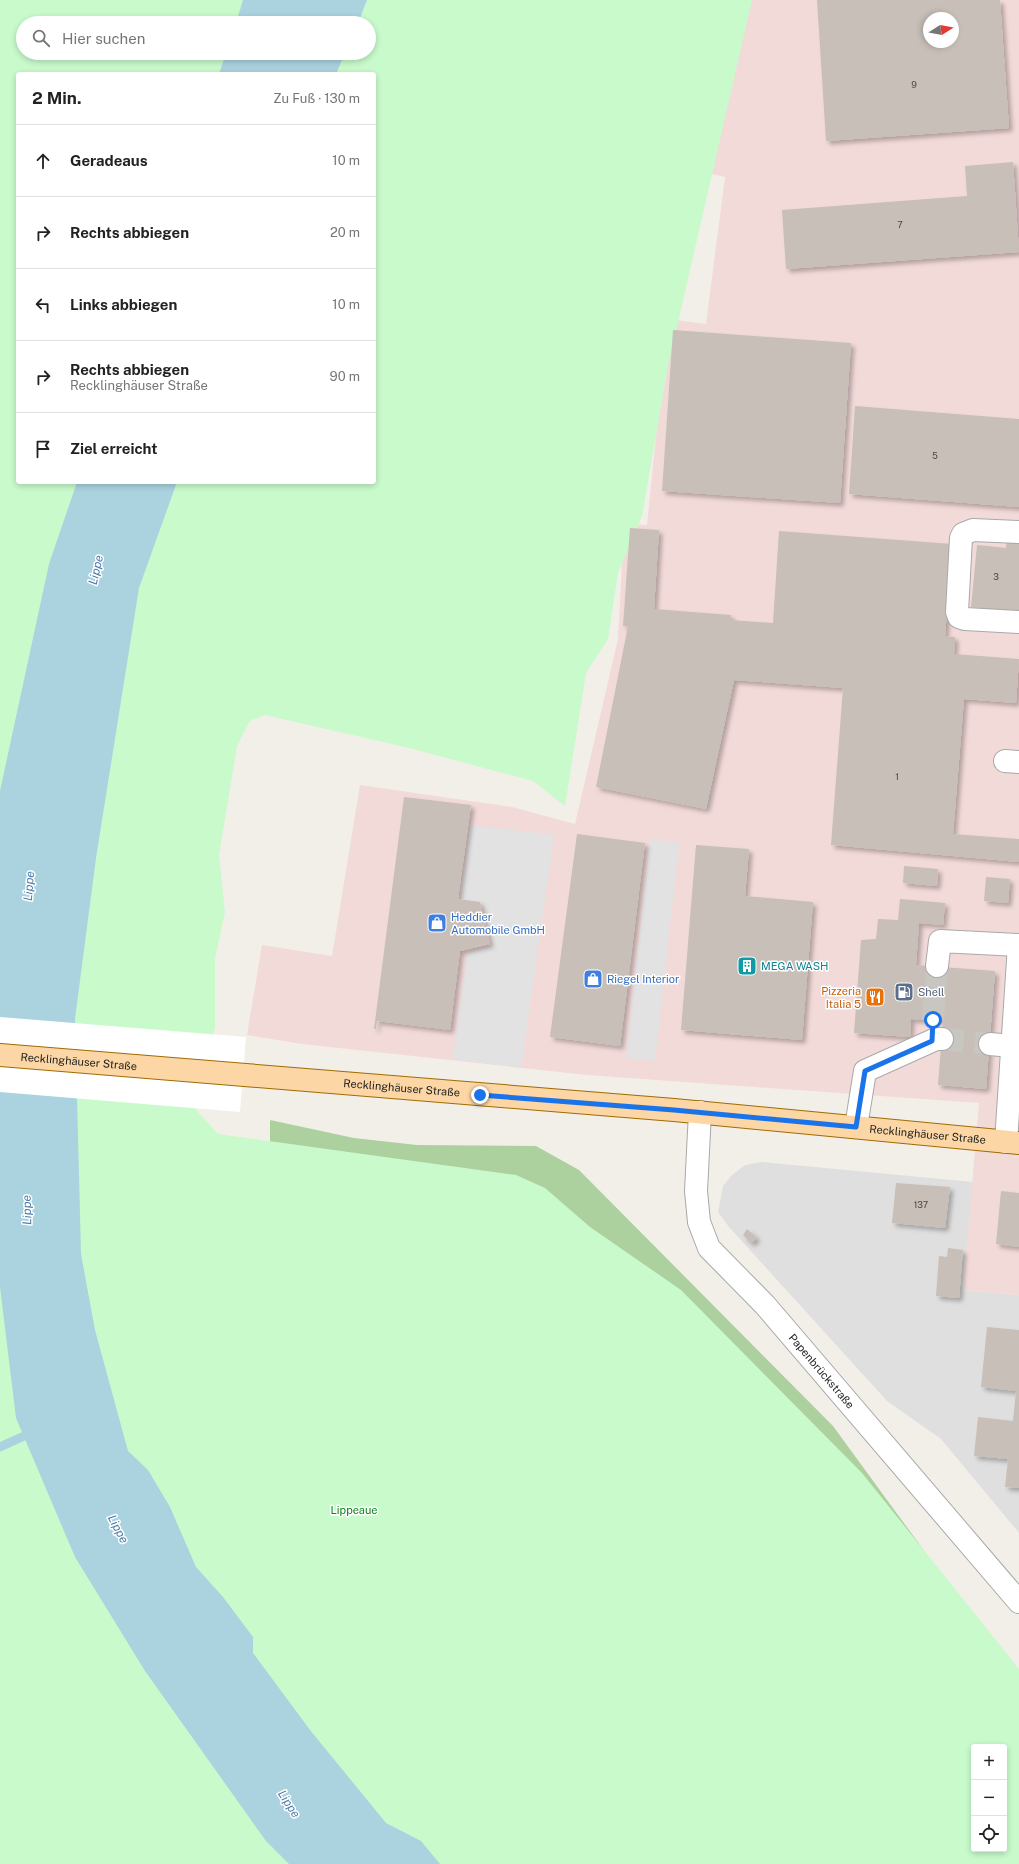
<!DOCTYPE html>
<html lang="de">
<head>
<meta charset="utf-8">
<style>
  body { margin:0; font-family:"Public Sans",sans-serif; background:#f2f2f2; color:#222 }
  .controls { position:absolute; right:12px; bottom:12px; display:grid; overflow:hidden; border-radius:4px; box-shadow:0 2px 6px #0003 }
  .controls button { width:36px; height:36px; display:grid; place-items:center; padding:0; border:0; border-bottom:1px solid #e0e0e0; background:#fff; color:#222; font:20px sans-serif }
  .compass { position:absolute; left:923px; top:12px; width:36px; height:36px; border-radius:50%; background:#fff; box-shadow:0 2px 6px #0003; rotate:79deg }
  .stop { position:absolute; width:12px; height:12px; margin:-9px; border:3px solid #1a73e8; border-radius:50%; background:#fff }
  .stop.end { background:#1a73e8; border-color:#fff; box-shadow:0 1px 4px #0008 }
  .list { margin:0; padding:0; list-style:none }
  h2 { display:flex; justify-content:space-between; align-items:center; height:52px; margin:0; padding:0 16px; font-size:17px }
  h2 small { font-size:13px; font-weight:400; color:#767676 }
  .list li { display:grid; grid-template-columns:26px 1fr auto; gap:12px; align-items:center; box-sizing:border-box; height:72px; padding:0 16px; border-top:1px solid #e0e0e0 }
  .list b { display:block; font-size:15px; white-space:nowrap }
  .list p { margin:0; font-size:13px; white-space:nowrap; color:#767676 }
  .list em { font-size:13px; font-style:normal; color:#767676 }
  .icon { flex:none; width:22px; height:22px; fill:none; stroke:currentColor; stroke-width:2; stroke-linecap:round; stroke-linejoin:round }
  .map { position:relative; flex:none; width:1019px; height:1864px; overflow:hidden }
  .search { position:absolute; background:#fff; box-shadow:0 2px 6px #0003; left:16px; top:16px; width:360px; height:44px; display:flex; align-items:center; gap:10px; box-sizing:border-box; padding:0 14px; border-radius:22px; color:#767676; font-size:15px }
  .panel { position:absolute; background:#fff; box-shadow:0 2px 6px #0003; left:16px; top:72px; width:360px; height:412px; border-radius:4px }
  .map>svg:first-child { display:block }
</style>
</head>
<body>
<div class="map">
<svg width="1019" height="1864" viewBox="0 0 1019 1864">
  <defs>
    <filter id="shadow"><feDropShadow dx="3.5" dy="3.5" stdDeviation="2" flood-color="#0004"/></filter>
  </defs>
  <rect width="100%" height="100%" fill="#f2efe9"/>
  <polygon fill="#e0dfdf" points="761,1162 973,1182 963,1290 1019,1295 1019,1533 941,1439 887,1401 729,1227 718,1212 723,1186 732,1175 745,1165"/>
  <path fill="#f2dad9" fill-rule="evenodd" d="M 697,0 L 1019,0 L 1019,1295 L 963,1290 L 979,1103 L 587,1075 L 302,1044 L 247,1035 L 262,945 L 332,956 L 360,785 L 512,807 L 575,824 L 618,639 L 624,524 L 647,525 L 668,319 L 706,324 L 725,177 L 666,164 ZM 929,18 L 953,18 L 953,42 L 929,42 Z"/>
  <polygon fill="#add19e" points="270,1120 354,1138 417,1145 536,1146 579,1170 833,1426 971,1615 270,1184"/>
  <path fill="#c8facc" fill-rule="evenodd" d="M 0,0 L 752,0 L 668,366 L 642,516 L 618,573 L 608,639 L 586,673 L 565,806 L 533,781 L 409,748 L 265,715 L 250,721 L 237,746 L 219,855 L 225,912 L 215,959 L 215,1027 L 196,1110 L 218,1134 L 516,1175 L 545,1188 L 590,1227 L 681,1290 L 862,1473 L 1019,1669 L 1019,1864 L 0,1864 ZM 23,23 L 369,23 L 369,53 L 23,53 ZM 18,74 L 374,74 L 374,482 L 18,482 ZM 974,1747 L 1004,1747 L 1004,1849 L 974,1849 Z"/>
  <g fill="#e2e2e2">
    <polygon points="470,825 554,835 521,1068 453,1059 467,953 493,945 481,902 461,899"/>
    <polygon points="650,839 679,843 655,1061 626,1058"/>
  </g>
  <g fill="#aad3df">
    <polygon points="243,0 367,0 358,23 236,23"/>
    <polygon points="226,53 345,53 336,74 219,74"/>
    <polygon points="77,482 177,482 139,588 96,858 75,1019 81,1254 95,1330 128,1451 148,1470 170,1507 196,1567 223,1597 253,1637 253,1653 310,1730 386,1823 421,1841 440,1864 289,1864 266,1841 145,1671 75,1557 16,1418 0,1287 0,791 49,564"/>
  </g>
  <polygon fill="#fff" points="0,1017 246,1037 240,1112 0,1092"/>
  <g fill="none" stroke-linecap="round" stroke-linejoin="round">
    <polyline stroke="#aad3df" stroke-width="9" points="0,1447 33,1432"/>
  </g>
  <g fill="#c7bfb8" fill-rule="evenodd" filter="url(#shadow)">
    <path d="M 817,0 L 1000,0 L 1009,128 L 826,141 ZM 929,18 L 953,18 L 953,42 L 929,42 Z"/>
    <polygon points="1013,162 1019,252 786,269 782,210 967,196 965,166"/>
    <polygon points="673,330 851,343 840,503 662,491"/>
    <polygon points="855,406 1019,419 1019,507 849,494"/>
    <polygon points="630,528 659,530 654,609 731,615 731,620 773,623 779,531 952,544 945,636 955,637 954,654 1019,659 1016,703 964,699 953,834 1019,839 1019,862 831,845 843,688 734,680 706,809 596,787 628,626 623,626"/>
    <polygon points="1007,540 1019,541 1019,611 971,607 977,545 1006,548"/>
    <polygon points="404,797 471,805 458,899 480,902 490,944 460,951 450,1030 377,1021 376,1029 374,1029"/>
    <polygon points="577,834 645,843 620,1046 550,1037"/>
    <polygon points="696,845 749,849 745,896 813,902 802,1040 681,1030"/>
    <polygon points="904,866 938,869 937,886 903,883"/>
    <polygon points="986,877 1010,879 1008,903 984,901"/>
    <polygon points="900,899 945,903 943,925 919,923 916,965 995,971 986,1089 938,1085 943,1021 911,1019 910,1037 854,1033 861,940 876,939 878,919 898,920"/>
    <polygon points="896,1183 950,1187 945,1228 892,1223"/>
    <polygon points="1001,1191 1019,1193 1019,1247 996,1244"/>
    <polygon points="747,1229 757,1238 751,1243 743,1235"/>
    <polygon points="948,1248 963,1250 959,1298 936,1296 939,1256 947,1257"/>
    <polygon points="987,1327 1019,1330 1019,1488 1005,1487 1008,1459 974,1456 978,1417 1013,1421 1016,1391 981,1387"/>
  </g>
  <g fill="none" stroke-linecap="round" stroke-linejoin="round">
    <g stroke="#c8c6c1" stroke-width="22" stroke-dasharray="22 11" stroke-linecap="butt">
      <polyline points="933,1020 937,966"/>
      <polyline points="942,1039 990,1044"/>
    </g>
    <defs>
      <g id="minor">
        <polyline points="1019,532 973,530 963,534 961,538 957,612 959,617 965,619 1019,622"/>
        <polyline points="1005,761 1019,762"/>
        <polyline points="937,966 940,941 1019,945 1006,1142"/>
        <polyline points="990,1044 1011,1046"/>
        <path id="s1" d="M 700,1112 L 696,1191 L 699,1222 L 709,1248 L 765,1305 L 1019,1602"/>
        <polyline points="856,1127 865,1071 936,1039 942,1039"/>
      </g>
      <g id="major">
        <path id="s2" d="M 0,1055 L 674,1110 L 1019,1143"/>
      </g>
    </defs>
    <use href="#minor" stroke="#a9a9a9" stroke-width="24"/>
    <use href="#major" stroke="#a06b00" stroke-width="24"/>
    <use href="#minor" stroke="#fff" stroke-width="22"/>
    <use href="#major" stroke="#fcd6a4" stroke-width="22"/>
  </g>
  <g fill="none" stroke-linecap="round" stroke-linejoin="round">
    <polyline stroke="#1a73e8" stroke-width="5" points="480,1095 674,1110 856,1127 865,1071 932,1041 933,1020"/>
  </g>
  <defs>
    <symbol id="shop-square" viewBox="-11 -11 22 22"><rect x="-9" y="-9" width="18" height="18" rx="4" fill="#3f7fe0" stroke="#fff"/><path d="M-5-2.5h2.3a2.7 3.5 0 0 1 5.4 0H5L5.5 6h-11ZM-1.5-2.5h3a1.5 2.3 0 0 0-3 0Z" fill="#fff"/></symbol>
    <symbol id="building-square" viewBox="-11 -11 22 22"><rect x="-9" y="-9" width="18" height="18" rx="4" fill="#0f9aa8" stroke="#fff"/><path d="M-4-6H4V6H1V3H-1V6H-4ZM-2.5-4.3h1.7v1.8h-1.7ZM.8-4.3h1.7v1.8H.8ZM-2.5-1h1.7V.8h-1.7ZM.8-1h1.7V.8H.8Z" fill="#fff"/></symbol>
    <symbol id="fuel-square" viewBox="-11 -11 22 22"><rect x="-9" y="-9" width="18" height="18" rx="4" fill="#5c6f8a" stroke="#fff"/><path d="M-5.5-6h7V0h2V4h1.3V-2.5L3-4.5l.8-.8L6-3V5H2.5V1h-1V6h-7ZM-4.2-4.7v3.2H.2V-4.7Z" fill="#fff"/></symbol>
    <symbol id="restaurant-square" viewBox="-11 -11 22 22"><rect x="-9" y="-9" width="18" height="18" rx="4" fill="#e8710a" stroke="#fff"/><path d="M-5-6h1v4h1v-4h1v4h1v-4h1v5L-1.5 .5V6h-2V.5L-5-1ZM5-6V6H3V1.5H1.5Q1.5-4 5-6Z" fill="#fff"/></symbol>
  </defs>
  <g fill-rule="evenodd">
    <use href="#shop-square" x="426" y="912" width="22" height="22"/>
    <use href="#building-square" x="736" y="955" width="22" height="22"/>
    <use href="#shop-square" x="582" y="968" width="22" height="22"/>
    <use href="#fuel-square" x="893" y="981" width="22" height="22"/>
    <use href="#restaurant-square" x="864" y="986" width="22" height="22"/>
  </g>
  <g text-anchor="middle" stroke-width="3" stroke-linejoin="round" paint-order="stroke">
    <g font-size="9" fill="#4b4948">
      <text x="914" y="88">9</text>
      <text x="900" y="228">7</text>
      <text x="935" y="459">5</text>
      <text x="996" y="580">3</text>
      <text x="897" y="780">1</text>
      <text x="921" y="1208">137</text>
    </g>
    <g font-size="11" fill="#366cbe" stroke="#fff" text-anchor="start">
      <text x="451" y="921">Heddier<tspan x="451" dy="13">Automobile GmbH</tspan></text>
      <text x="607" y="983">Riegel Interior</text>
    </g>
    <g font-size="11" fill="#0d838f" stroke="#fff" text-anchor="start">
      <text x="761" y="970">MEGA WASH</text>
    </g>
    <g font-size="11" fill="#c56008" stroke="#fff" text-anchor="end">
      <text x="861" y="995">Pizzeria<tspan x="861" dy="13">Italia 5</tspan></text>
    </g>
    <g font-size="11" fill="#4e5e75" stroke="#fff" text-anchor="start">
      <text x="918" y="996">Shell</text>
    </g>
    <g font-size="11" fill="#222" stroke="#fff">
      <text dy="4" stroke="none"><textPath href="#s2" startOffset="79">Recklinghäuser Straße</textPath></text>
      <text dy="4" stroke="none"><textPath href="#s2" startOffset="403">Recklinghäuser Straße</textPath></text>
      <text dy="4" stroke="none"><textPath href="#s2" startOffset="931">Recklinghäuser Straße</textPath></text>
      <text dy="4" stroke="none"><textPath href="#s1" startOffset="305">Papenbrückstraße</textPath></text>
    </g>
    <g font-size="11" fill="#0c8416" stroke="#fff">
      <text x="354" y="1514">Lippeaue</text>
    </g>
    <g font-size="12" font-style="italic" fill="#4a7aab" stroke="#fff">
      <text transform="translate(96 570) rotate(-77)" y="4">Lippe</text>
      <text transform="translate(29 886) rotate(-85)" y="4">Lippe</text>
      <text transform="translate(27 1210) rotate(-91)" y="4">Lippe</text>
      <text transform="translate(118 1529) rotate(62)" y="4">Lippe</text>
      <text transform="translate(289 1804) rotate(57)" y="4">Lippe</text>
    </g>
  </g>
</svg>
<div class="controls">
<button>+</button>
<button>−</button>
<button><svg class="icon" aria-label="locate" viewBox="0 0 24 24"><circle cx="12" cy="12" r="6"/><path d="M12 2v4M12 18v4M2 12h4M18 12h4"/></svg></button>
</div>
<svg class="compass" viewBox="-18 -18 36 36"><path d="M0-13l5 13h-10z" fill="#e53935"/><path d="M0 13l5-13h-10z" fill="#767676"/></svg>
<div class="stop" style="left:933px;top:1020px"></div>
<div class="stop end" style="left:480px;top:1095px"></div>
<div class="search"><svg class="icon" aria-label="search" viewBox="0 0 24 24"><circle cx="10" cy="10" r="6"/><path d="M15 15l6 6"/></svg>Hier suchen</div>
<section class="panel">
<h2>2 Min.<small>Zu Fuß · 130 m</small></h2>
<ul class="list">
<li><svg class="icon" aria-label="ahead" viewBox="0 0 24 24"><path d="M12 20V5M6 11l6-6 6 6"/></svg><div><b>Geradeaus</b></div><em>10 m</em></li>
<li><svg class="icon" aria-label="right" viewBox="0 0 24 24"><path d="M7 20v-9h11M14 6l5 5-5 5"/></svg><div><b>Rechts abbiegen</b></div><em>20 m</em></li>
<li><svg class="icon" aria-label="left" viewBox="0 0 24 24"><path d="M17 20v-9H6M10 6l-5 5 5 5"/></svg><div><b>Links abbiegen</b></div><em>10 m</em></li>
<li><svg class="icon" aria-label="right" viewBox="0 0 24 24"><path d="M7 20v-9h11M14 6l5 5-5 5"/></svg><div><b>Rechts abbiegen</b><p>Recklinghäuser Straße</p></div><em>90 m</em></li>
<li><svg class="icon" aria-label="arrive" viewBox="0 0 24 24"><path d="M6 21V4h12l-3 4 3 4H6"/></svg><div><b>Ziel erreicht</b></div></li>
</ul>
</section>
</div>
</body>
</html>
